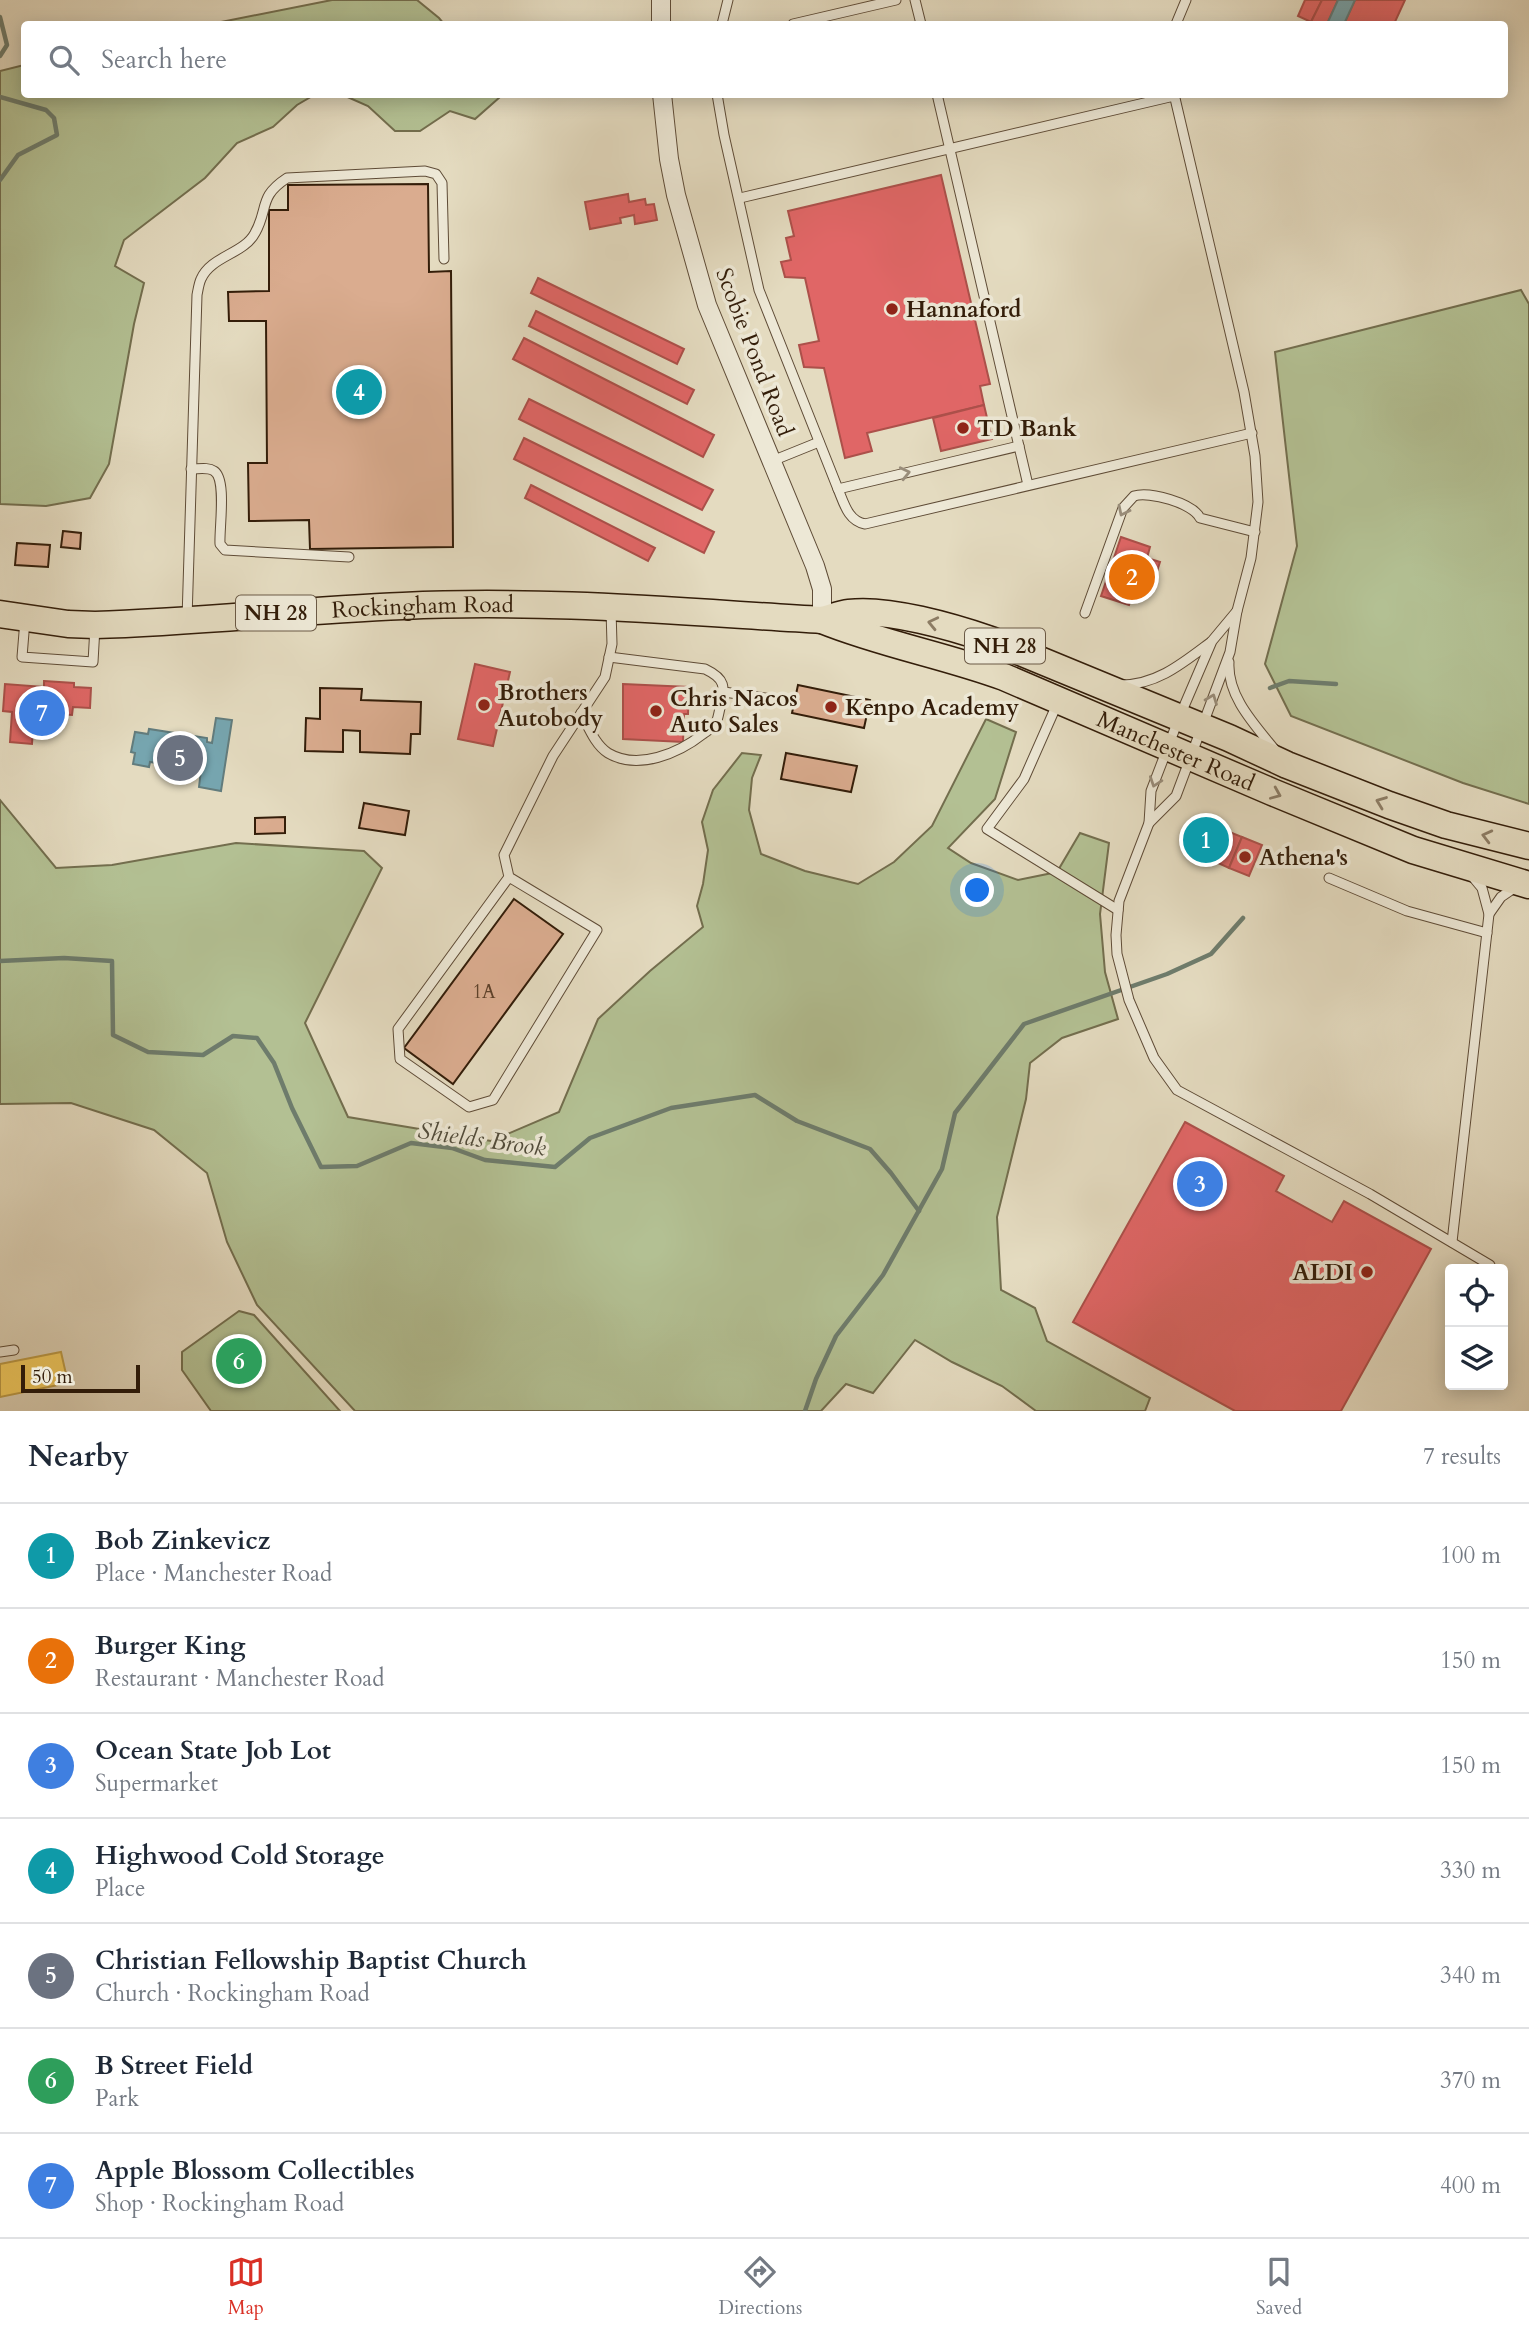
<!DOCTYPE html>
<html lang="en">
<head>
<meta charset="utf-8">
<style>
  body { margin:0; font-family:Cardo,serif; background:#f6f6f7; color:#1f2937 }
  .controls { position:absolute; right:21px; bottom:21px; display:grid; overflow:hidden; border-radius:7px; box-shadow:0 4px 18px #0003 }
  .controls button { width:63px; height:63px; display:grid; place-items:center; padding:0; border:0; border-bottom:2px solid #e0e1e3; background:#fff; color:#1f2937; font:35px sans-serif }
  .scale { position:absolute; left:21px; bottom:18px; width:119px; box-sizing:border-box; padding-left:7px; border:4px solid #331d09; border-top:0; font-size:19px; line-height:24px; white-space:nowrap; color:#331d09; -webkit-text-stroke:5px #ede8d6; paint-order:stroke }
  .you { position:absolute; left:978px; top:891px; width:24px; height:24px; margin:-18px; border:5px solid #fff; border-radius:50%; background:#1a73e8; box-shadow:0 0 0 10px #1a73e833 }
  .badge { display:grid; place-items:center; width:46px; height:46px; border-radius:50%; background:#d93025; color:#fff; font-size:23px; font-weight:700 }
  .pin { position:absolute; translate:-50% -50%; border:4px solid #fff; box-shadow:0 2px 7px #0006 }
  .list { margin:0; padding:0; list-style:none }
  h2 { display:flex; justify-content:space-between; align-items:center; height:91px; margin:0; padding:0 28px; font-size:30px }
  h2 small { font-size:23px; font-weight:400; color:#747a83 }
  .list li { display:grid; grid-template-columns:46px 1fr auto; gap:21px; align-items:center; box-sizing:border-box; height:105px; padding:0 28px; border-top:2px solid #e0e1e3 }
  .list b { display:block; font-size:26px; white-space:nowrap }
  .list p { margin:0; font-size:23px; white-space:nowrap; color:#747a83 }
  .list em { font-size:23px; font-style:normal; color:#747a83 }
  .icon { flex:none; width:38px; height:38px; fill:none; stroke:currentColor; stroke-width:2; stroke-linecap:round; stroke-linejoin:round }
  .map { position:relative; flex:none; width:1529px; height:1411px; overflow:hidden }
  .search { position:absolute; background:#fff; box-shadow:0 4px 18px #0003; left:21px; right:21px; top:21px; height:77px; display:flex; align-items:center; gap:18px; box-sizing:border-box; padding:0 24px; border-radius:7px; color:#747a83; font-size:26px }
  .sheet { height:826px; background:#fff }
  nav { display:flex; justify-content:space-around; align-items:center; box-sizing:border-box; height:98px; border-top:2px solid #e0e1e3; background:#fff; font-size:19px; color:#747a83 }
  nav a { display:grid; justify-items:center; gap:4px }
  nav .on { color:#d93025 }
  .map>svg:first-child { display:block }
</style>
</head>
<body>
<div class="map">
<svg width="1529" height="1411" viewBox="0 0 1529 1411">
  <rect width="100%" height="100%" fill="#e4dbc0"/>
  <filter id="stains"><feTurbulence type="fractalNoise" baseFrequency=".00286" numOctaves="4"/><feColorMatrix values="0 0 0 0 .2 0 0 0 0 .09 0 0 0 0 .02 0 0 0 .5 -.17"/></filter>
  <radialGradient id="worn" r=".72"><stop offset=".6" stop-color="#630" stop-opacity="0"/><stop offset="1" stop-color="#630" stop-opacity=".3"/></radialGradient>
  <g fill="#b3c093" stroke="#736e4e" stroke-width="2">
    <polygon points="332,0 417,0 439,18 444,24 211,24"/>
    <polygon points="24,65 24,94 314,95 297,105 273,127 237,143 205,178 124,240 115,266 144,283 134,324 109,464 90,498 46,506 0,504 0,71"/>
    <polygon points="343,95 343,94 551,95 541,97 500,97 475,119 450,111 420,131 395,131 368,106"/>
    <polygon points="1521,290 1529,304 1529,804 1463,783 1291,716 1265,664 1297,546 1275,352"/>
    <polygon points="986,719 1016,732 995,799 948,848 971,863 1018,880 1057,872 1080,833 1109,843 1100,914 1105,972 1118,1019 1062,1038 1030,1063 1026,1099 997,1217 1001,1290 1035,1308 1047,1341 1150,1398 1145,1411 1036,1411 1002,1386 952,1362 915,1340 873,1393 846,1384 821,1411 355,1411 257,1305 227,1242 207,1173 154,1130 71,1103 0,1104 0,800 56,868 112,865 236,843 364,851 382,868 305,1023 348,1117 491,1141 559,1112 598,1019 650,971 703,927 697,906 703,884 708,850 702,822 713,790 742,753 761,755 752,778 749,810 761,854 805,871 858,884 894,862 932,826"/>
    <polygon points="239,1311 254,1315 340,1411 211,1411 182,1370 182,1352"/>
  </g>
  <polygon fill="#ffd966" stroke="#c2a14a" stroke-width="2" points="61,1352 68,1383 0,1397 0,1364"/>
  <g fill="#e06666" stroke="#ac504a" stroke-width="2">
    <polygon points="1305,0 1322,0 1311,22 1298,16"/>
    <polygon points="1322,0 1338,0 1327,24 1316,24 1311,22"/>
    <polygon points="1355,0 1405,0 1394,24 1344,24"/>
    <polygon points="941,175 990,384 980,386 984,405 867,433 872,451 845,458 824,368 804,367 799,345 819,341 805,278 785,277 781,262 791,260 786,238 794,236 788,211"/>
    <polygon points="628,194 629,202 645,199 646,205 654,204 657,220 635,224 634,215 620,218 621,223 590,229 585,202"/>
    <polygon points="538,278 684,349 677,364 531,293"/>
    <polygon points="536,311 694,390 687,404 529,326"/>
    <polygon points="524,338 714,435 703,457 513,359"/>
    <polygon points="529,399 713,490 702,510 519,419"/>
    <polygon points="984,405 992,439 941,451 933,418"/>
    <polygon points="524,438 714,532 704,553 514,459"/>
    <polygon points="531,485 655,548 648,561 525,498"/>
    <polygon points="1121,537 1150,547 1147,558 1160,562 1149,596 1133,591 1129,605 1101,596"/>
    <polygon points="475,664 510,672 493,746 458,739"/>
    <polygon points="44,681 74,683 74,687 91,688 90,708 73,707 72,715 58,714 57,721 42,720 42,714 34,713 32,744 10,742 12,712 3,711 5,684 44,687"/>
    <polygon points="623,684 689,687 688,714 684,714 683,742 623,739"/>
    <polygon points="1203,820 1222,829 1209,859 1189,851"/>
    <polygon points="1222,829 1242,837 1229,868 1209,859"/>
    <polygon points="1242,837 1262,845 1249,876 1229,868"/>
    <polygon points="1185,1122 1284,1176 1276,1191 1332,1222 1344,1201 1431,1249 1341,1411 1235,1411 1073,1322"/>
  </g>
  <g fill="#76a5af" stroke="#627c7d" stroke-width="2">
    <polygon points="1338,0 1355,0 1344,24 1327,24"/>
    <polygon points="216,718 232,720 221,791 199,787 201,770 150,762 149,767 133,764 135,753 131,752 135,732 148,734 149,729 207,738 207,742 212,743"/>
  </g>
  <g fill="none" stroke-linecap="round" stroke-linejoin="round">
    <g stroke="#6e7c6c" stroke-width="4.5">
      <polyline points="0,17 7,45 0,56"/>
      <polyline points="0,97 46,110 54,118 57,135 18,155 0,180"/>
      <polyline points="1270,688 1289,681 1336,684"/>
      <polyline points="0,961 64,958 112,961 113,1035 148,1052 203,1055 233,1036 257,1038 274,1063 292,1108 321,1167 357,1166 411,1143 452,1148 485,1160 555,1167 590,1138 671,1108 755,1095 797,1121 870,1149 891,1173 919,1211"/>
      <polyline points="805,1411 816,1379 836,1336 883,1275 942,1169 955,1113 1024,1024 1167,974 1211,954 1243,918"/>
    </g>
  </g>
  <g fill="#daac8f" stroke="#331d09" stroke-width="2">
    <polygon points="428,184 429,272 451,271 453,547 310,549 309,520 249,521 248,463 267,463 266,321 229,321 228,292 269,291 269,210 288,210 288,185"/>
    <polygon points="63,531 81,533 80,549 61,547"/>
    <polygon points="17,543 50,545 48,567 15,565"/>
    <polygon points="798,685 870,700 864,728 792,713"/>
    <polygon points="320,688 362,689 361,700 421,702 420,734 411,734 410,754 360,752 360,731 343,730 343,752 305,751 306,718 320,719"/>
    <polygon points="786,753 857,766 851,792 781,779"/>
    <polygon points="364,803 409,811 405,835 359,828"/>
    <polygon points="285,817 285,833 255,834 255,818"/>
    <polygon points="514,899 563,934 453,1084 404,1048"/>
  </g>
  <g fill="none" stroke-linecap="round" stroke-linejoin="round">
    <defs>
      <g id="lane">
        <polyline points="915,0 921,24"/>
        <polyline points="722,24 728,0"/>
        <polyline points="793,24 896,0"/>
        <polyline points="1176,24 1186,0"/>
        <path d="M 717,94 L 724,135 L 759,290 L 838,489 C 844,503 848,521 865,524 L 1252,433"/>
        <polyline points="937,94 1028,485"/>
        <polyline points="740,198 1174,96"/>
        <polyline points="772,461 819,442"/>
        <path d="M 191,469 C 199,469 208,467 214,471 C 227,479 219,529 220,544 L 225,550 L 349,557"/>
        <polyline points="838,489 1019,446"/>
        <polyline points="1237,611 1212,641 1179,718 1151,791 1149,823 1119,901 1116,935 1117,954 1129,1000 1154,1058 1177,1090 1370,1194 1490,1265"/>
        <path d="M 1085,613 L 1123,508 L 1134,496 C 1149,491 1193,503 1200,518 L 1255,532"/>
        <path d="M 187,619 L 197,295 C 198,290 199,283 201,279 C 211,256 244,254 255,233 C 269,208 258,197 287,178 L 425,171 L 436,174 L 442,183 L 444,259"/>
        <polyline points="25,620 22,657 93,662 95,627"/>
        <path d="M 1229,662 C 1227,696 1254,724 1275,750"/>
        <path d="M 1121,685 C 1157,685 1183,663 1211,642"/>
        <polyline points="724,692 786,701"/>
        <polyline points="1058,702 1024,779 987,829 1118,910"/>
        <path d="M 581,713 C 588,726 595,745 608,753 C 638,771 679,753 703,734 C 707,731 714,727 716,723 C 718,719 719,712 720,708 C 725,686 726,679 705,669 L 609,657"/>
        <polyline points="1149,823 1176,796 1230,652 1237,611 1251,558 1258,502 1255,456 1244,392 1174,94"/>
        <polyline points="509,877 597,930 493,1100 469,1107 400,1059 398,1029 509,877 504,855 553,756 605,677 612,644 611,610"/>
        <polyline points="1329,878 1407,911 1487,933"/>
        <polyline points="1489,914 1501,897 1517,886"/>
        <polyline points="1452,1242 1489,914 1482,888 1472,876"/>
        <polyline points="0,1352 14,1350"/>
      </g>
      <g id="street">
        <polyline points="661,0 661,24"/>
        <polyline points="662,94 669,159 676,195 707,305 815,566 822,589 822,620"/>
      </g>
      <g id="primary">
        <path id="s1" d="M 0,614 L 68,624 L 95,625 C 198,622 300,610 403,606 C 543,599 683,612 822,620 C 831,618 840,614 849,613 C 888,608 953,627 991,640 L 1229,738 L 1287,765 L 1389,805 L 1446,825 L 1529,846"/>
        <path id="s2" d="M 822,620 C 881,644 944,655 1004,677 L 1272,792 L 1413,850 L 1529,885"/>
      </g>
    </defs>
    <use href="#lane" stroke="#5f4c37" stroke-width="11"/>
    <use href="#street" stroke="#5f4c37" stroke-width="20"/>
    <use href="#primary" stroke="#331d09" stroke-width="29"/>
    <use href="#lane" stroke="#ede8d6" stroke-width="9"/>
    <use href="#street" stroke="#ede8d6" stroke-width="18"/>
    <use href="#primary" stroke="#e4dbc0" stroke-width="26"/>
  </g>
  <defs><path id="oneway-chevron" d="M-2-3.5L2.5 0L-2 3.5" fill="none" stroke-width="1.6" stroke-linecap="round" stroke-linejoin="round" transform="scale(1.75)"/></defs>
  <g stroke="#998d7a">
    <use href="#oneway-chevron" transform="translate(905 473) rotate(-13)"/>
    <use href="#oneway-chevron" transform="translate(1123 511) rotate(116)"/>
    <use href="#oneway-chevron" transform="translate(1212 699) rotate(-69)"/>
    <use href="#oneway-chevron" transform="translate(1155 782) rotate(109)"/>
  </g>
  <g stroke="#8c7c64">
    <use href="#oneway-chevron" transform="translate(933 623) rotate(-167)"/>
    <use href="#oneway-chevron" transform="translate(1276 794) rotate(23)"/>
    <use href="#oneway-chevron" transform="translate(1381 802) rotate(-159)"/>
    <use href="#oneway-chevron" transform="translate(1487 836) rotate(-166)"/>
  </g>
  <g fill="#8f2418" stroke="#ede8d6" stroke-width="2.5">
    <circle cx="892" cy="309" r="7"/>
    <circle cx="963" cy="428" r="7"/>
    <circle cx="484" cy="705" r="7"/>
    <circle cx="831" cy="707" r="7"/>
    <circle cx="656" cy="711" r="7"/>
    <circle cx="1245" cy="857" r="7"/>
    <circle cx="1367" cy="1272" r="7"/>
  </g>
  <g text-anchor="middle" stroke-width="7" stroke-linejoin="round" paint-order="stroke">
    <g font-size="19" fill="#5d412a">
      <text x="484" y="998">1A</text>
    </g>
    <g fill="#ede8d6" stroke="#6b5a46" stroke-width="2">
      <rect x="236" y="595.5" width="80" height="35" rx="5"/>
      <rect x="965" y="628.5" width="80" height="35" rx="5"/>
    </g>
    <g font-size="21" font-weight="bold" fill="#331d09">
      <text x="276" y="620">NH 28</text>
      <text x="1005" y="653">NH 28</text>
    </g>
    <g font-size="23" font-weight="bold" fill="#331d09" stroke="#ede8d6" text-anchor="start">
      <text x="906" y="317">Hannaford</text>
      <text x="977" y="436">TD Bank</text>
      <text x="498" y="700">Brothers<tspan x="498" dy="26">Autobody</tspan></text>
      <text x="670" y="706">Chris Nacos<tspan x="670" dy="26">Auto Sales</tspan></text>
      <text x="845" y="715">Kenpo Academy</text>
      <text x="1259" y="865">Athena's</text>
      <text x="1353" y="1280" text-anchor="end">ALDI</text>
    </g>
    <g font-size="23" fill="#331d09" stroke="#ede8d6">
      <text transform="translate(755 352) rotate(69)" y="8">Scobie Pond Road</text>
      <text dy="8" stroke="none"><textPath href="#s1" startOffset="424">Rockingham Road</textPath></text>
      <text dy="8" stroke="none"><textPath href="#s2" startOffset="378">Manchester Road</textPath></text>
    </g>
    <g font-size="24" font-style="italic" fill="#514c3b" stroke="#ede8d6">
      <text transform="translate(482 1139) rotate(8)" y="8">Shields Brook</text>
    </g>
  </g>
  <rect width="100%" height="100%" filter="url(#stains)"/>
  <rect width="100%" height="100%" fill="url(#worn)"/>
</svg>
<div class="controls">
<button><svg class="icon" aria-label="locate" viewBox="0 0 24 24"><circle cx="12" cy="12" r="6"/><path d="M12 2v4M12 18v4M2 12h4M18 12h4"/></svg></button>
<button><svg class="icon" aria-label="layers" viewBox="0 0 24 24"><path d="M12 4l9 5-9 5-9-5zM3 14l9 5 9-5"/></svg></button>
</div>
<div class="scale">50 m</div>
<div class="you"></div>
<div class="pin badge" style="left:1206px;top:840px;background:#0f9aa8">1</div>
<div class="pin badge" style="left:1132px;top:577px;background:#e8710a">2</div>
<div class="pin badge" style="left:1200px;top:1184px;background:#3f7fe0">3</div>
<div class="pin badge" style="left:359px;top:392px;background:#0f9aa8">4</div>
<div class="pin badge" style="left:180px;top:758px;background:#6b7280">5</div>
<div class="pin badge" style="left:239px;top:1361px;background:#2e9e5b">6</div>
<div class="pin badge" style="left:42px;top:713px;background:#3f7fe0">7</div>
<div class="search"><svg class="icon" aria-label="search" viewBox="0 0 24 24"><circle cx="10" cy="10" r="6"/><path d="M15 15l6 6"/></svg>Search here</div>
</div>
<section class="sheet">
<h2>Nearby<small>7 results</small></h2>
<ul class="list">
<li><span class="badge" style="background:#0f9aa8">1</span><div><b>Bob Zinkevicz</b><p>Place · Manchester Road</p></div><em>100 m</em></li>
<li><span class="badge" style="background:#e8710a">2</span><div><b>Burger King</b><p>Restaurant · Manchester Road</p></div><em>150 m</em></li>
<li><span class="badge" style="background:#3f7fe0">3</span><div><b>Ocean State Job Lot</b><p>Supermarket</p></div><em>150 m</em></li>
<li><span class="badge" style="background:#0f9aa8">4</span><div><b>Highwood Cold Storage</b><p>Place</p></div><em>330 m</em></li>
<li><span class="badge" style="background:#6b7280">5</span><div><b>Christian Fellowship Baptist Church</b><p>Church · Rockingham Road</p></div><em>340 m</em></li>
<li><span class="badge" style="background:#2e9e5b">6</span><div><b>B Street Field</b><p>Park</p></div><em>370 m</em></li>
<li><span class="badge" style="background:#3f7fe0">7</span><div><b>Apple Blossom Collectibles</b><p>Shop · Rockingham Road</p></div><em>400 m</em></li>
</ul>
</section>
<nav>
<a class="on"><svg class="icon" aria-label="map" viewBox="0 0 24 24"><path d="M3 6l6-2 6 2 6-2v14l-6 2-6-2-6 2zM9 4v14M15 6v14"/></svg>Map</a>
<a><svg class="icon" aria-label="directions" viewBox="0 0 24 24"><path d="M12 3l9 9-9 9-9-9zM9 14v-3h6M13 9l2 2-2 2"/></svg>Directions</a>
<a><svg class="icon" aria-label="saved" viewBox="0 0 24 24"><path d="M7 4h10v16l-5-4-5 4z"/></svg>Saved</a>
</nav>
</body>
</html>
